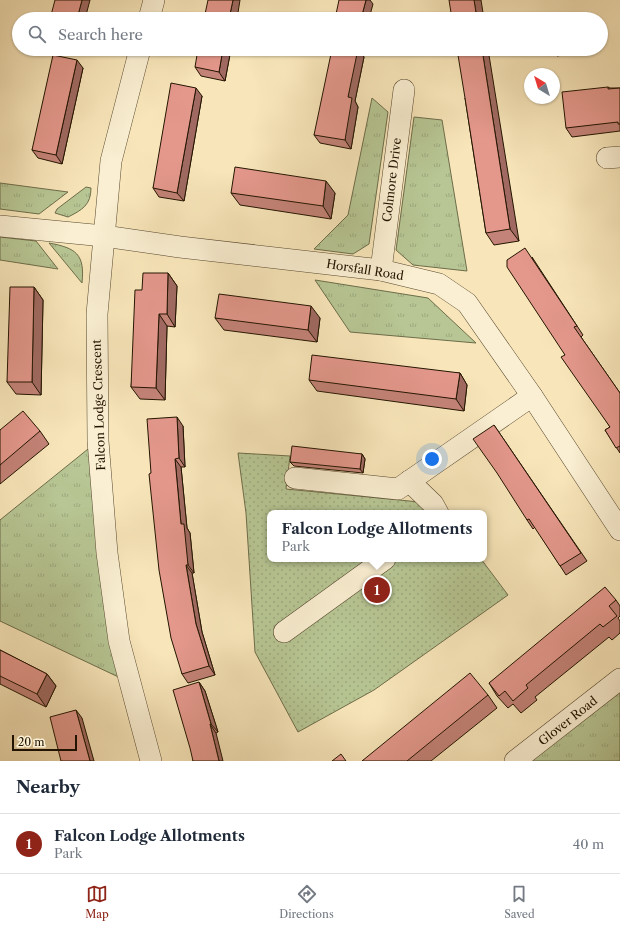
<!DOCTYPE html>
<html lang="en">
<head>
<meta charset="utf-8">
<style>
  body { margin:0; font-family:"Libre Caslon Text",serif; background:#f6f6f7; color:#1f2937 }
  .compass { position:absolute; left:524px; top:68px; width:36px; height:36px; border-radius:50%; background:#fff; box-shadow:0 1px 3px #0004; rotate:322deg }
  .scale { position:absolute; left:12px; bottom:10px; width:65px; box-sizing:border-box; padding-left:4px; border:2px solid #231401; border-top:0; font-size:11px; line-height:14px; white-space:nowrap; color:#231401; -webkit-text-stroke:3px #faefd2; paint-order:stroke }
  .you { position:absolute; left:432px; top:459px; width:14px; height:14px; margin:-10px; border:3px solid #fff; border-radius:50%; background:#1a73e8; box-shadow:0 0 0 6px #1a73e833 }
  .badge { display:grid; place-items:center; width:26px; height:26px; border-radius:50%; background:#8f2418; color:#fff; font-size:13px; font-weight:700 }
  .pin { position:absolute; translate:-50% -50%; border:2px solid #fff; box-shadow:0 1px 4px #0006 }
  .popup { position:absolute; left:267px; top:510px; width:220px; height:52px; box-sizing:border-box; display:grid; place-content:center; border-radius:8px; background:#fff; filter:drop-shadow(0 1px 3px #0005); font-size:13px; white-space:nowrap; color:#747a83 }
  .popup b { font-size:15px; color:#1f2937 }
  .popup::after { content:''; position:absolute; left:50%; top:100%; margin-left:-8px; border:8px solid transparent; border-top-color:#fff }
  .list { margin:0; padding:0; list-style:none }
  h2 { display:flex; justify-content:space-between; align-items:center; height:52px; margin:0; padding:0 16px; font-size:17px }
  h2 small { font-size:13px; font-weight:400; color:#747a83 }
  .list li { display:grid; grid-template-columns:26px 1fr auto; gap:12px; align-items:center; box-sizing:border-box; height:60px; padding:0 16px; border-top:1px solid #e0e1e3 }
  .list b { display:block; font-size:15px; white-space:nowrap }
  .list p { margin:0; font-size:13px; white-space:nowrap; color:#747a83 }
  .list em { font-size:13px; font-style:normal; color:#747a83 }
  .icon { flex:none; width:22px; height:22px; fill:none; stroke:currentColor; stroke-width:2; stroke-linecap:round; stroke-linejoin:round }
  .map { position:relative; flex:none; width:620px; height:761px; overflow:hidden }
  .search { position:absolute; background:#fff; box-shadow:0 1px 3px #0004; left:12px; right:12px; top:12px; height:44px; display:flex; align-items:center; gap:10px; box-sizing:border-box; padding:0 14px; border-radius:22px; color:#747a83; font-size:15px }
  .sheet { height:112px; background:#fff }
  nav { display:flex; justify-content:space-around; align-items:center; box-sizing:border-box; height:56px; border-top:1px solid #e0e1e3; background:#fff; font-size:11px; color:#747a83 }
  nav a { display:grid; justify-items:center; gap:2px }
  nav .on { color:#8f2418 }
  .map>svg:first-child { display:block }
</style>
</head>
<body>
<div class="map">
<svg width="620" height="761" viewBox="0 0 620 761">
  <defs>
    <pattern id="grass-tufts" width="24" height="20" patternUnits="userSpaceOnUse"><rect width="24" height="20" fill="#b7c694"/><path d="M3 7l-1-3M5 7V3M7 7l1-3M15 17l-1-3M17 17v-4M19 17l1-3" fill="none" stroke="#9da97e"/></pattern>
    <pattern id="garden-dots" width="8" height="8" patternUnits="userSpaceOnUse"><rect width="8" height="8" fill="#b7c694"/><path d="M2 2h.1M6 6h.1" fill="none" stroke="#9da97e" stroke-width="1.8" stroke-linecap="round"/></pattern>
  </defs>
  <rect width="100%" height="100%" fill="#f8e6ba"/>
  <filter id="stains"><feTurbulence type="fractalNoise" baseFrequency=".005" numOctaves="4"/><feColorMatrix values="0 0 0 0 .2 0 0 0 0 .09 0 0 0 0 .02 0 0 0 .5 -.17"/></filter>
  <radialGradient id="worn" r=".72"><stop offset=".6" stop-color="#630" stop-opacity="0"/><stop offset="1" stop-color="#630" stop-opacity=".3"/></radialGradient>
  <g fill="url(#grass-tufts)" stroke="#6d6d4a">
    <polygon points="372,98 388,112 369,244 353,254 314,249 348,215"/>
    <polygon points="414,117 442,120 467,271 413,265 396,250"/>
    <polygon points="0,183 68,192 39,214 0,209"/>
    <path d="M 86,187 L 91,188 C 91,205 82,210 68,217 L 55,213 L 57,209 Z"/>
    <polygon points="0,237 36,241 58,269 0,260"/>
    <path d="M 49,243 C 76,248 85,254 82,283 Z"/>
    <polygon points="315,280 428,298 476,343 350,332"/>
    <polygon points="98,441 129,682 0,621 0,520"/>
    <polygon points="620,690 620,761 526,761"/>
  </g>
  <polygon fill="url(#garden-dots)" stroke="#6d6d4a" points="238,453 290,456 286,489 440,504 447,513 270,513 270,559 481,559 508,595 374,690 298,732 255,652 246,513"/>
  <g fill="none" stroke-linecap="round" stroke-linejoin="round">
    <defs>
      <g id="minor">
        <polyline points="149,19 154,0"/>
        <polyline points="140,49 111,161 97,314 98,441 107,553 119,641 151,761"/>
        <polyline points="607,158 620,157"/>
        <polyline points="0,226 104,236 180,247 381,270 439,284 467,303 532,396 620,530"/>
        <polyline points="381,270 404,90"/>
        <polyline points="295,478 398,489 532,396"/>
        <polyline points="409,481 433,504 438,513"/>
        <polyline points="284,632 385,559"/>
        <polyline points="515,761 620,679"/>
      </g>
    </defs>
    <use href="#minor" stroke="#58482f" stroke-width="22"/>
    <use href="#minor" stroke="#faefd2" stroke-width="21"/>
  </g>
  <g fill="#c48378" stroke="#231401">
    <polygon points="67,49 77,49 76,52"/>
    <polygon points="231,49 225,81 201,76 195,67"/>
    <polygon points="553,49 573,49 574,53 557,56 554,51"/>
    <polygon points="361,53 364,57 355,101 358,107 351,149 320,143 314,135"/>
    <polygon points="83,68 62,164 38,158 32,150"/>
    <polygon points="608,87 610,88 620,88 620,131 572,137 566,128"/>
    <polygon points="202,96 184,201 159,197 153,188"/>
    <polygon points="465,98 519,241 494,245 486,233"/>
    <polygon points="231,193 335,193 331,219 240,205"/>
    <polygon points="532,257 583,335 581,337 620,393 620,453 605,430 610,427 565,355"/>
    <polygon points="168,273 177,286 175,327 167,326 165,400 140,399 131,387 142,290"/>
    <polygon points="34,287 43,300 41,395 16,394 7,382"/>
    <polygon points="215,318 320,318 317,342 224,330"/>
    <polygon points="460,373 467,385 464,411 317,391 309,380"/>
    <polygon points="494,425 587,561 566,575 535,527 533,529 527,520"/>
    <polygon points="183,426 185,467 181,467 187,528 190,533 194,573 192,573 202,632 215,675 188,683 182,674 151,473"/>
    <polygon points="0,430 40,431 49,444 0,484"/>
    <polygon points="362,454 365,459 363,473 294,466 290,462"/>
    <polygon points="616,600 620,606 620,616 618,618 620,621 620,633 612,640 609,637 535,697 537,700 521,713 513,704 508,708 497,696 489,683"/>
    <polygon points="0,650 47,674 56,686 46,707 0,684"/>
    <polygon points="199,682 205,691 218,732 216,733 193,761"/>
    <polygon points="488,695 497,708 431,761 362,761"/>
  </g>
  <g fill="#a06a62" stroke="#231401">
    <polygon points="82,0 90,0 85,19 77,19"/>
    <polygon points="233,0 240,0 237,19 229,19"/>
    <polygon points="366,0 370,0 373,4 369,19 361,19"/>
    <polygon points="474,0 481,0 484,19 477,19"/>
    <polygon points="223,49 231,49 225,81 219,72"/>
    <polygon points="355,49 362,49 361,53 364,57 355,101 358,107 351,149 345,140 348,97"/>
    <polygon points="482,49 488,49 519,241 510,229"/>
    <polygon points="77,60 83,68 62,164 56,155"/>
    <polygon points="196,88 202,96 184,201 177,193"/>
    <polygon points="326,181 335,193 331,219 323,206"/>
    <polygon points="168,273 177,286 175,327 167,314"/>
    <polygon points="34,287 43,300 41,395 32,382"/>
    <polygon points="311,306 320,318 317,342 308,330"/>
    <polygon points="159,314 167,326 165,400 156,388"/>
    <polygon points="460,373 467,385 464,411 456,399"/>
    <polygon points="177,417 183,426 185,467 179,458"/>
    <polygon points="362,454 365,459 363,473 360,469"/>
    <polygon points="175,459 181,467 187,528 190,533 194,573 188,565 181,524"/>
    <polygon points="186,565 192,573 202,632 215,675 209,666 196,624"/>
    <polygon points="47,674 56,686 46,707 37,694"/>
    <polygon points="199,682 205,691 218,732 211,724"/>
    <polygon points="76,710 82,718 94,761 90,761"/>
    <polygon points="210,724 216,733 223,761 219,761"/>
  </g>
  <g fill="#e4988c" stroke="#231401">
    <polygon points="55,0 82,0 77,19 50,19"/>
    <polygon points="208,0 233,0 229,19 204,19"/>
    <polygon points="339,0 366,0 361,19 335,19"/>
    <polygon points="449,0 474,0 477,19 452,19"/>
    <polygon points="567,16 567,19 557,19"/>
    <polygon points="198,49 223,49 219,72 195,67"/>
    <polygon points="332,49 358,49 348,97 352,98 345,140 314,135"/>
    <polygon points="457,49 482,49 510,229 486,233 465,98"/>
    <polygon points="553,49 567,49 554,51"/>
    <polygon points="53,55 77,60 56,155 32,150"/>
    <polygon points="171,83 196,88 177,193 153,188"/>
    <polygon points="608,87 608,89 620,88 620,124 618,124 618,122 566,128 562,92"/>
    <polygon points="235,167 326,181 323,206 231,193"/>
    <polygon points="525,248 577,326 574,327 620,393 620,446 616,448 605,430 610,427 561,357 565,355 507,267 507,260"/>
    <polygon points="143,273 168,273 167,314 159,314 156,388 131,387 135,290 142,290"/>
    <polygon points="10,287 34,287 32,382 7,382"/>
    <polygon points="219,294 311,306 308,330 215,318"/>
    <polygon points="312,355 460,373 456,399 309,380"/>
    <polygon points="23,411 40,431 0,465 0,430"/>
    <polygon points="177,417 179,458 175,459 181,524 184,524 188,565 186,565 196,624 209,666 182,674 171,638 159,570 149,474 151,473 147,419"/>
    <polygon points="494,425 581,553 560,566 529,519 527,520 497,473 473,439"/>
    <polygon points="292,446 362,454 360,469 290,462"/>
    <polygon points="605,587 616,600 609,606 617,616 603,627 600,624 526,685 528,688 513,701 505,691 499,696 489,683"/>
    <polygon points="0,650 47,674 37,694 0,676"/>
    <polygon points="470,673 488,695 407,761 362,761"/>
    <polygon points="199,682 211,724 210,724 219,761 193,761 190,748 173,690"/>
    <polygon points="76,710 90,761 61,761 50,717"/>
    <polygon points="341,754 346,761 332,761"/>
  </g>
  <g text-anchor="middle" stroke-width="3" stroke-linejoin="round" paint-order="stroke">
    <g font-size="12" fill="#231401" stroke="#faefd2">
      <text transform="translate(392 180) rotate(-83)" y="4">Colmore Drive</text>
      <text transform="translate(365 270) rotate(9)" y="4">Horsfall Road</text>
      <text transform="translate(99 405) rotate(-92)" y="4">Falcon Lodge Crescent</text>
      <text transform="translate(568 721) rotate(-38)" y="4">Glover Road</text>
    </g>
  </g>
  <rect width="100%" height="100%" filter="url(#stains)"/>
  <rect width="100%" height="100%" fill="url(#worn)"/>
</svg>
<svg class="compass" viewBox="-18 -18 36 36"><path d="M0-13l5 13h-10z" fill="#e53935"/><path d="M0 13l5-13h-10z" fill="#747a83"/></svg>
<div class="scale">20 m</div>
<div class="you"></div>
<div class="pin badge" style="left:377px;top:590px">1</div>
<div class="popup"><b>Falcon Lodge Allotments</b>Park</div>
<div class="search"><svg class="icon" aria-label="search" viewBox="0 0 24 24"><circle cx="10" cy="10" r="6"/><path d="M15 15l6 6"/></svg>Search here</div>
</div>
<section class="sheet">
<h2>Nearby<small></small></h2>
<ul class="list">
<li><span class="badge">1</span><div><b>Falcon Lodge Allotments</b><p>Park</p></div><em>40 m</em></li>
</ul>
</section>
<nav>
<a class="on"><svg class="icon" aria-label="map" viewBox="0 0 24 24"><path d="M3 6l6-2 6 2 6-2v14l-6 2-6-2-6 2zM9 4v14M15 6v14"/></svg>Map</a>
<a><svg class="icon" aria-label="directions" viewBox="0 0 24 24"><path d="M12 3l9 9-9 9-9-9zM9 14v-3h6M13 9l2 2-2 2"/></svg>Directions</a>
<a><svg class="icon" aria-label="saved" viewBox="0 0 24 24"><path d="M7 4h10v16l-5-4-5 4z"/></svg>Saved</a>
</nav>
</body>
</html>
